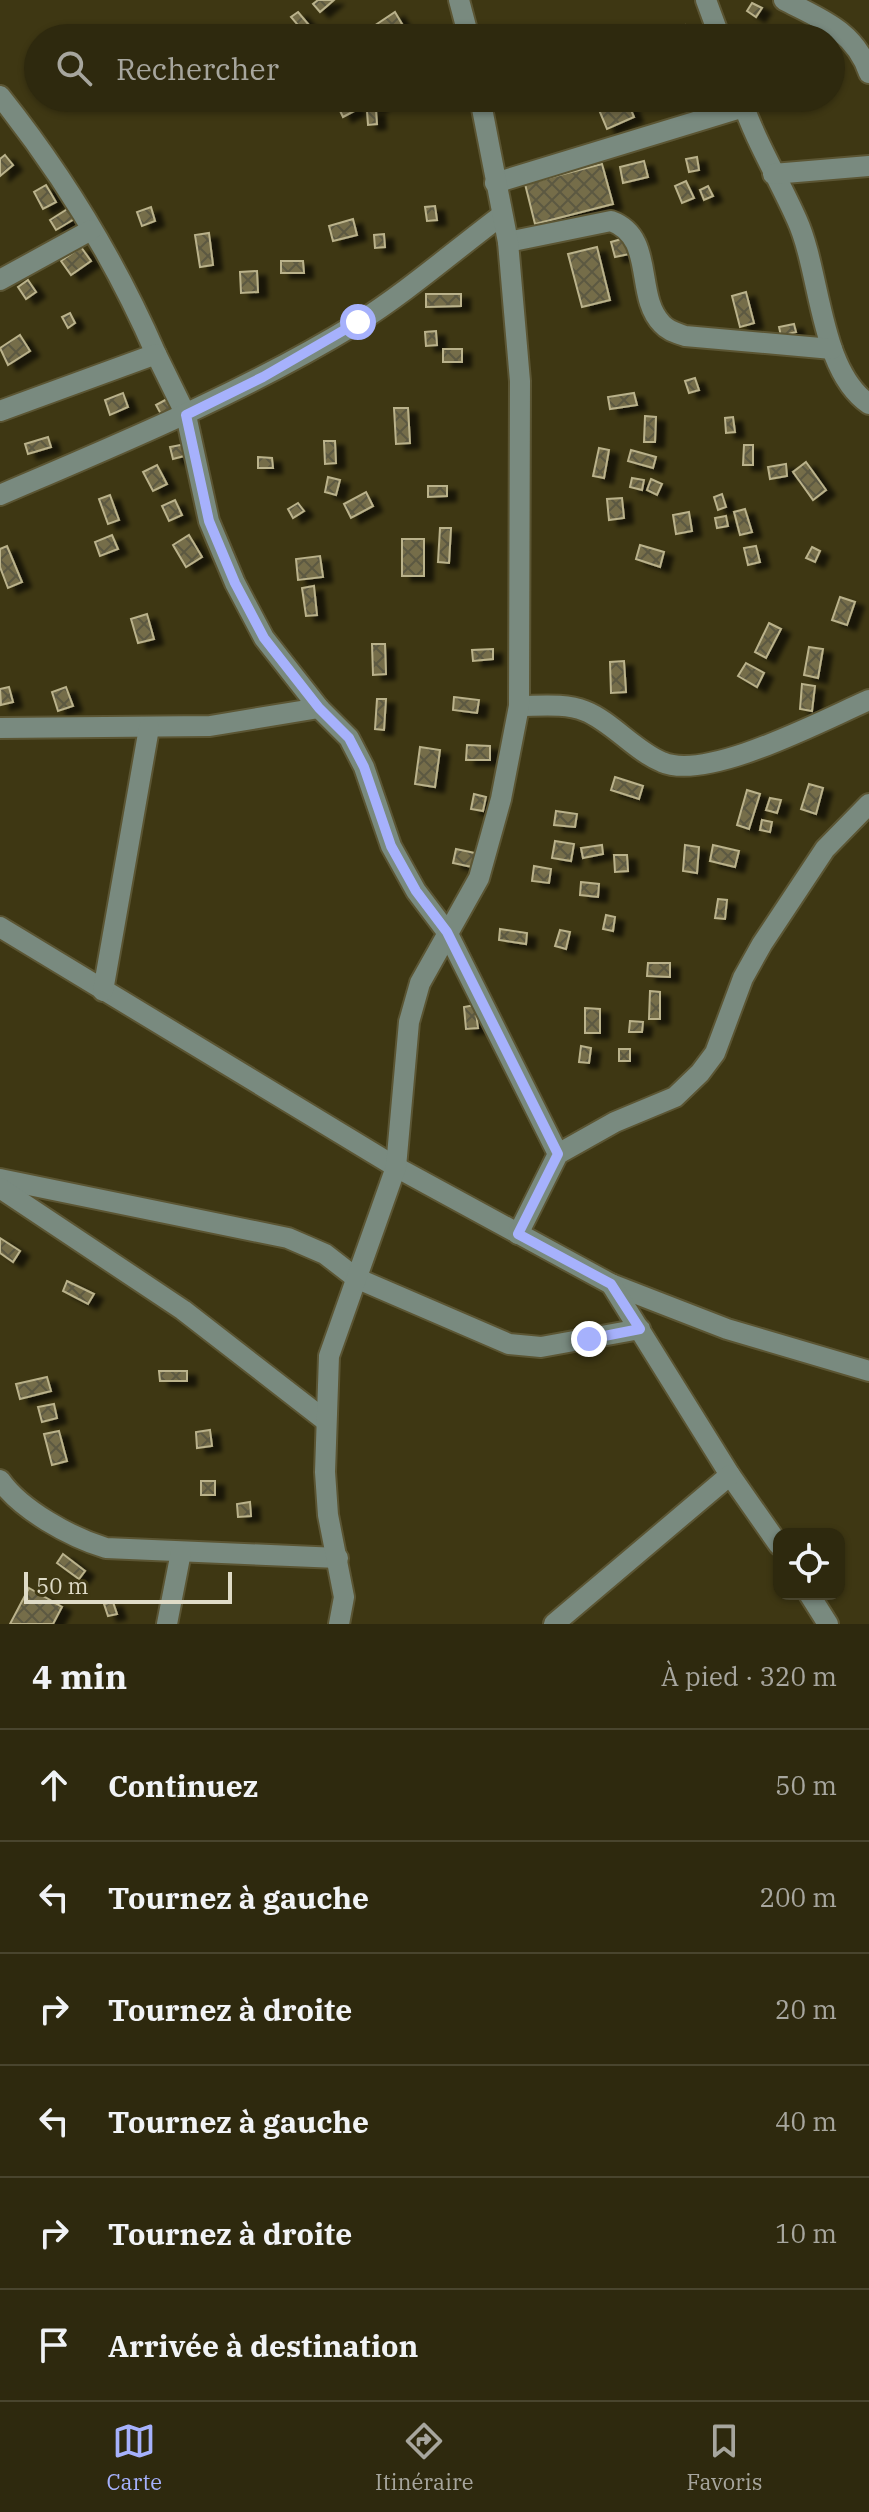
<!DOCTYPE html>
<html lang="fr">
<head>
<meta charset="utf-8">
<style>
  body { margin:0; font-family:"IBM Plex Serif",serif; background:#363117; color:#f1f3f6 }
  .controls { position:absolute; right:24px; bottom:24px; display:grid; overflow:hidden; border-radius:16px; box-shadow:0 2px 6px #0004 }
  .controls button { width:72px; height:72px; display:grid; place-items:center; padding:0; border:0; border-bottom:2px solid #49452e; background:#2e290e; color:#f1f3f6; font:40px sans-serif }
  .scale { position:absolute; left:24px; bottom:20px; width:208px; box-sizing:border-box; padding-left:8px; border:4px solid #dfdbc7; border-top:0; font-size:22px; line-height:28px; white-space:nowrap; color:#dfdbc7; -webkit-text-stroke:6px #3e3713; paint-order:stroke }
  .stop { position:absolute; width:24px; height:24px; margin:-18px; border:6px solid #a6b1fc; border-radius:50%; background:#fff }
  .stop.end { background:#a6b1fc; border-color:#fff; box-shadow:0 2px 8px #0008 }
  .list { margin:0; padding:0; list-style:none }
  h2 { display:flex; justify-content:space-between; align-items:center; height:104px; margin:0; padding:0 32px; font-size:34px }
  h2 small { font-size:26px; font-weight:400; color:#a7a69e }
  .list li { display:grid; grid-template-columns:52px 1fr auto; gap:24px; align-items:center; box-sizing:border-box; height:112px; padding:0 32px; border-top:2px solid #49452e }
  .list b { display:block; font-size:30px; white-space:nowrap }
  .list em { font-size:26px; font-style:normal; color:#a7a69e }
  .icon { flex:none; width:44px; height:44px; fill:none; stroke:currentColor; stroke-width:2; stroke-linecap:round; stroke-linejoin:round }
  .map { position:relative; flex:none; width:869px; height:1624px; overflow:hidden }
  .search { position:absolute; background:#2e290e; box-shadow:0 2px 6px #0004; left:24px; right:24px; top:24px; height:88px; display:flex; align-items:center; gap:20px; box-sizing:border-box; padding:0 28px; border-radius:44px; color:#a7a69e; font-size:30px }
  .sheet { height:776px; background:#2e290e }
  nav { display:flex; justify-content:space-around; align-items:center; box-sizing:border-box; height:112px; border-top:2px solid #49452e; background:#2e290e; font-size:22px; color:#a7a69e }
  nav a { display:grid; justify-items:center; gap:4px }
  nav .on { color:#a6b1fc }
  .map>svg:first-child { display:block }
</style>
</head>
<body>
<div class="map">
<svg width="869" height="1624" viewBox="0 0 869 1624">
  <defs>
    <pattern id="building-cross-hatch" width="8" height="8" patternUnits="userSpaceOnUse" patternTransform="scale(2)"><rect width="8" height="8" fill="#756d48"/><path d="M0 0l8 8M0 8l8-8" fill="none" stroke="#5c5842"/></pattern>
    <filter id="shadow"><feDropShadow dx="9" dy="5" stdDeviation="2" flood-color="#0009"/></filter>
  </defs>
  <rect width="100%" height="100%" fill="#3e3713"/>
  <g fill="url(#building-cross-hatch)" stroke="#bab28b" stroke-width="2" filter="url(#shadow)">
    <polygon points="318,0 334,0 320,12 313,4"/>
    <polygon points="752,3 762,8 756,17 747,11"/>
    <polygon points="298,12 309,25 302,30 291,17"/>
    <polygon points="395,12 402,24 378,38 371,28"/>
    <polygon points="685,25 692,38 679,38 675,30"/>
    <polygon points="334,98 350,98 356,110 343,117"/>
    <polygon points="364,98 378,98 379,106 364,107"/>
    <polygon points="594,98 626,98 634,117 607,129"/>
    <polygon points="376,110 377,124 368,125 367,111"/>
    <polygon points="5,155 13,165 0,176 0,159"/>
    <polygon points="697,157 699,170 689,172 686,159"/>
    <polygon points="644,161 648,177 623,183 620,167"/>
    <polygon points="602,164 613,204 535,224 525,184"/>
    <polygon points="686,181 694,198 682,203 675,186"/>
    <polygon points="46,185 56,202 43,209 34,192"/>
    <polygon points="708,186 713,196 704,200 700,190"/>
    <polygon points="435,206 437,220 427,221 425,207"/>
    <polygon points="151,207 155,221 142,226 137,212"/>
    <polygon points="69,208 76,218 56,230 50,220"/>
    <polygon points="353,219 357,235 333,241 329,226"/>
    <polygon points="209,233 213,265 200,267 195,235"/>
    <polygon points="384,234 385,247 375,248 374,235"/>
    <polygon points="625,238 629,254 615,257 611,242"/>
    <polygon points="81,247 91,261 71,275 61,261"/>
    <polygon points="597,247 610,300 582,307 568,254"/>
    <polygon points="281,261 303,261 304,273 281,273"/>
    <polygon points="257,271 258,292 241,293 240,272"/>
    <polygon points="28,280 36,292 26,299 18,287"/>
    <polygon points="746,292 754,323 740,327 732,296"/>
    <polygon points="426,294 461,294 461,306 426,307"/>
    <polygon points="70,313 75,323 68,328 62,317"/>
    <polygon points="794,324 796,332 781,336 779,327"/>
    <polygon points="436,331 437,345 426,346 425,332"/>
    <polygon points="20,335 30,351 8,365 0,348"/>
    <rect x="443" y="349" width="19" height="13"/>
    <polygon points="695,378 699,390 689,393 685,381"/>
    <polygon points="123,393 128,407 110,415 105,400"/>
    <polygon points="634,393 637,405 610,409 608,397"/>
    <polygon points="169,398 174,410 162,416 156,405"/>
    <polygon points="394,408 408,408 410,443 396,444"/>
    <polygon points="645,416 656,417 655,442 644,442"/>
    <polygon points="733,417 735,432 726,433 725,418"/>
    <polygon points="48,437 51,447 28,454 25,444"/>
    <polygon points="324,441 335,441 336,463 325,464"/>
    <polygon points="186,444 188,455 173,459 170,447"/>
    <polygon points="744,445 753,445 753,465 743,465"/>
    <polygon points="599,448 609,450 604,478 593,476"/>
    <polygon points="631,450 656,457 653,468 628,461"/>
    <polygon points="258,457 272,458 273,468 258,468"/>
    <polygon points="806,462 826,490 813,500 793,472"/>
    <polygon points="786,464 787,476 770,479 768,467"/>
    <polygon points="157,465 167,484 153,491 143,472"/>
    <polygon points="328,477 340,480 336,495 325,492"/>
    <polygon points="632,478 644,480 642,490 630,487"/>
    <polygon points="651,479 662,484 657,495 647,490"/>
    <polygon points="428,486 447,486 447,496 428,497"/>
    <polygon points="366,492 373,506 351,518 344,504"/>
    <polygon points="722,494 726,507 718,510 714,497"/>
    <polygon points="110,495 119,520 108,524 99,499"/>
    <polygon points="622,498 624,518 609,520 607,499"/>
    <polygon points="175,500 182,515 169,521 162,506"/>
    <polygon points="298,503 304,511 293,518 288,509"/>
    <polygon points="745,509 752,532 740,535 734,512"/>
    <polygon points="689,512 692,531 676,534 673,515"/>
    <polygon points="726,516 728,526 717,528 715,518"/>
    <polygon points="440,528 451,528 449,563 438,562"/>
    <polygon points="112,535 118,549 100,556 95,542"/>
    <polygon points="189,535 202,557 186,567 173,545"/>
    <rect x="402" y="539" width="22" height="37"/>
    <polygon points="640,545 664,552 660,567 636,559"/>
    <polygon points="7,546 22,582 8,588 0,567 0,549"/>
    <polygon points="756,546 760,562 748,565 744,548"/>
    <polygon points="812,547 820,551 815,562 806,558"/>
    <polygon points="320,556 323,577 298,580 296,559"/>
    <polygon points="314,586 317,615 306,616 302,588"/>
    <polygon points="840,597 855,602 847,625 832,620"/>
    <polygon points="147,614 154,639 138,643 131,619"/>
    <polygon points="769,623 781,629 766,658 755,652"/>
    <polygon points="372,644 385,644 386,674 373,675"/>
    <polygon points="809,647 823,649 818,678 804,675"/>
    <polygon points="493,649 493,659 473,661 472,650"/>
    <polygon points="624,661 626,692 611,693 610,662"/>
    <polygon points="746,663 764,673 757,687 738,676"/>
    <polygon points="802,684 815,686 812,711 800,709"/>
    <polygon points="9,687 13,702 1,705 0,689"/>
    <polygon points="66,687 73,706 58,711 52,692"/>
    <polygon points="454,697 479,700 477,713 453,710"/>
    <polygon points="377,699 386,699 384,730 375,729"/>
    <polygon points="467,745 490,746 490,760 466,760"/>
    <polygon points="420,747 440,750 435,787 415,784"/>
    <polygon points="615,777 643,786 639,799 611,790"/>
    <polygon points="809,784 823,788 816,814 801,809"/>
    <polygon points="747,790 760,794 749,829 737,825"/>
    <polygon points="474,794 486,797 483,811 471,809"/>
    <polygon points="770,798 781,800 777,813 766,810"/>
    <polygon points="556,811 577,814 575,827 554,825"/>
    <polygon points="762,820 772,822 770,832 760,830"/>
    <polygon points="555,841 574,844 571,861 552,858"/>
    <polygon points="602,845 603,854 583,858 581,848"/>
    <polygon points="685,845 699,847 697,873 683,871"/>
    <polygon points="713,845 739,851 735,867 710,861"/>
    <polygon points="456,849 475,853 472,867 453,863"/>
    <polygon points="614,855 627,855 628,871 615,872"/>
    <polygon points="534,866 551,869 549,883 532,881"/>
    <polygon points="581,882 599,884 598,897 580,895"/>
    <polygon points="718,899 727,900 725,919 715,918"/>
    <polygon points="606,915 615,917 613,931 603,929"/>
    <polygon points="500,929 527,933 526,944 499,940"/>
    <polygon points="560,930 570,932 566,949 555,946"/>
    <polygon points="648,963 670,963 670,977 647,976"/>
    <polygon points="650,991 660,992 660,1019 649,1019"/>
    <polygon points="475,1005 478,1028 466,1029 464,1007"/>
    <polygon points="585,1008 600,1009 600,1033 585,1033"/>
    <polygon points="630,1021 643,1022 642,1032 629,1032"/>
    <polygon points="581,1046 591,1048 589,1063 579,1062"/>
    <rect x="619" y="1049" width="11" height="12"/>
    <polygon points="0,1238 20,1251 13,1262 0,1253"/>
    <polygon points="67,1281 94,1294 88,1304 63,1291"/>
    <polygon points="159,1371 187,1371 187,1381 160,1381"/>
    <polygon points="47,1377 51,1391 20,1399 16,1384"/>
    <polygon points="54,1404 57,1418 42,1422 38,1407"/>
    <polygon points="210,1430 212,1446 197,1448 196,1432"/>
    <polygon points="59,1431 67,1461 52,1465 44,1434"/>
    <rect x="201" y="1481" width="14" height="14"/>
    <polygon points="250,1502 251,1516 238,1517 237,1504"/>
    <polygon points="63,1554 85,1571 79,1579 57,1563"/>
    <polygon points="29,1588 62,1607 53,1624 10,1624"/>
    <polygon points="113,1602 117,1614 108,1616 104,1604"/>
  </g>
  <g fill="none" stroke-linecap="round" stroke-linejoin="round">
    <defs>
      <g id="minor">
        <polyline points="459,0 469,38"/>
        <polyline points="706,0 720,38"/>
        <path d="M 784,0 C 821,19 855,31 869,73"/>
        <path d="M 0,96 C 63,175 116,262 156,354"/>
        <path d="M 741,98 C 755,141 779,179 797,220 C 821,273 819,370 869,404"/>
        <polyline points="773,174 869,166"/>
        <polyline points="495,183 744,107"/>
        <path d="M 508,242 L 611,221 C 656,237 634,296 662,324 C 668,331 677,333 685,336 L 832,349"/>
        <polyline points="0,280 91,230"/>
        <polyline points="0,411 156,354 186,415 209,521 235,583 264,638 319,708 349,738 364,767 391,846 416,891 447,932 558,1154"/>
        <path d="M 0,495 C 121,443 243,393 356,324 C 407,292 454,251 502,215"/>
        <path d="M 519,706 C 540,706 565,703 585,711 C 611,721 635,751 662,762 C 707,782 823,720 869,700"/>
        <polyline points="0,728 210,726 319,708"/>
        <polyline points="0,927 396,1167 611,1284 727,1329 869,1371"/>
        <polyline points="103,991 149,728"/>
        <polyline points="0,1179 288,1238 325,1254 356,1278 509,1344 541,1347 640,1329"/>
        <polyline points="0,1188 183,1310 326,1421"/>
        <polyline points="518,1234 558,1154 615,1122 675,1097 700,1073 715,1053 743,978 762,944 825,849 869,804"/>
        <polyline points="611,1284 730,1475 779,1545"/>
        <path d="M 0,1480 C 21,1510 70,1537 106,1548 L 338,1558"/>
        <polyline points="809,1594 828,1624"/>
        <polyline points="167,1624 181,1552"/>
        <polyline points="339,1624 344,1597 328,1515 325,1472 329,1356 396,1167 409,1022 420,983 479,878 501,799 519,706 520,381 508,242 480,98"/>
        <polyline points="554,1624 730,1475"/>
      </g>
    </defs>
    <use href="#minor" stroke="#5b5533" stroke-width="24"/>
    <use href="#minor" stroke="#798a7f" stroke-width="20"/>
  </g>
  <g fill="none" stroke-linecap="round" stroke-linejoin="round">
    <polyline stroke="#a6b1fc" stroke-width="10" points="358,322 263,377 186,415 209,521 235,583 264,638 319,708 349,738 364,767 391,846 416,891 447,932 558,1154 518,1234 611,1284 640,1329 589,1339"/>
  </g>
</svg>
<div class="controls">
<button><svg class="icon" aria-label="locate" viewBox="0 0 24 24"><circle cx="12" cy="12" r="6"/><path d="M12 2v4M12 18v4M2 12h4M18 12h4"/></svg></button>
</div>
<div class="scale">50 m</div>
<div class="stop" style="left:358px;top:322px"></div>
<div class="stop end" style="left:589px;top:1339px"></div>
<div class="search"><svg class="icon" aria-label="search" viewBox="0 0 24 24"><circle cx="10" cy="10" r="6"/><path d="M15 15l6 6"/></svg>Rechercher</div>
</div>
<section class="sheet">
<h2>4 min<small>À pied · 320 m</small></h2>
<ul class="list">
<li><svg class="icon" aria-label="ahead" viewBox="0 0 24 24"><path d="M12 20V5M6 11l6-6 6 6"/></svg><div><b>Continuez</b></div><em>50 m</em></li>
<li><svg class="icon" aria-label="left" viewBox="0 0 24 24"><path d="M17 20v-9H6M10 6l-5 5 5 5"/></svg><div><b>Tournez à gauche</b></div><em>200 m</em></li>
<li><svg class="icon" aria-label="right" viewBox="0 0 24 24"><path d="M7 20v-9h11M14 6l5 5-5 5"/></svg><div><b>Tournez à droite</b></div><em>20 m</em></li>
<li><svg class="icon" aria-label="left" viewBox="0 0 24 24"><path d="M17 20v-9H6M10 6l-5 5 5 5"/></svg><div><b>Tournez à gauche</b></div><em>40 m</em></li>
<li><svg class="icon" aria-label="right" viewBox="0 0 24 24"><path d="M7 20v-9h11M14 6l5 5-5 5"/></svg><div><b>Tournez à droite</b></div><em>10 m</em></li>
<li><svg class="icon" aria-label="arrive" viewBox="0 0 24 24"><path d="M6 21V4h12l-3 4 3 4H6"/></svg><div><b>Arrivée à destination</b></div></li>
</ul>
</section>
<nav>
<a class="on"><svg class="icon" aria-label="map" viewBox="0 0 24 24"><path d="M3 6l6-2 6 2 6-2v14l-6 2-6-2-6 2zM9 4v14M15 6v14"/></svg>Carte</a>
<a><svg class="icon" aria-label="directions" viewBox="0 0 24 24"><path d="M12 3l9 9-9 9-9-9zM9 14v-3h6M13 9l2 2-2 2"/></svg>Itinéraire</a>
<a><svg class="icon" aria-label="saved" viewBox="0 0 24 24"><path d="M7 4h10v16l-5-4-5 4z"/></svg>Favoris</a>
</nav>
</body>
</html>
